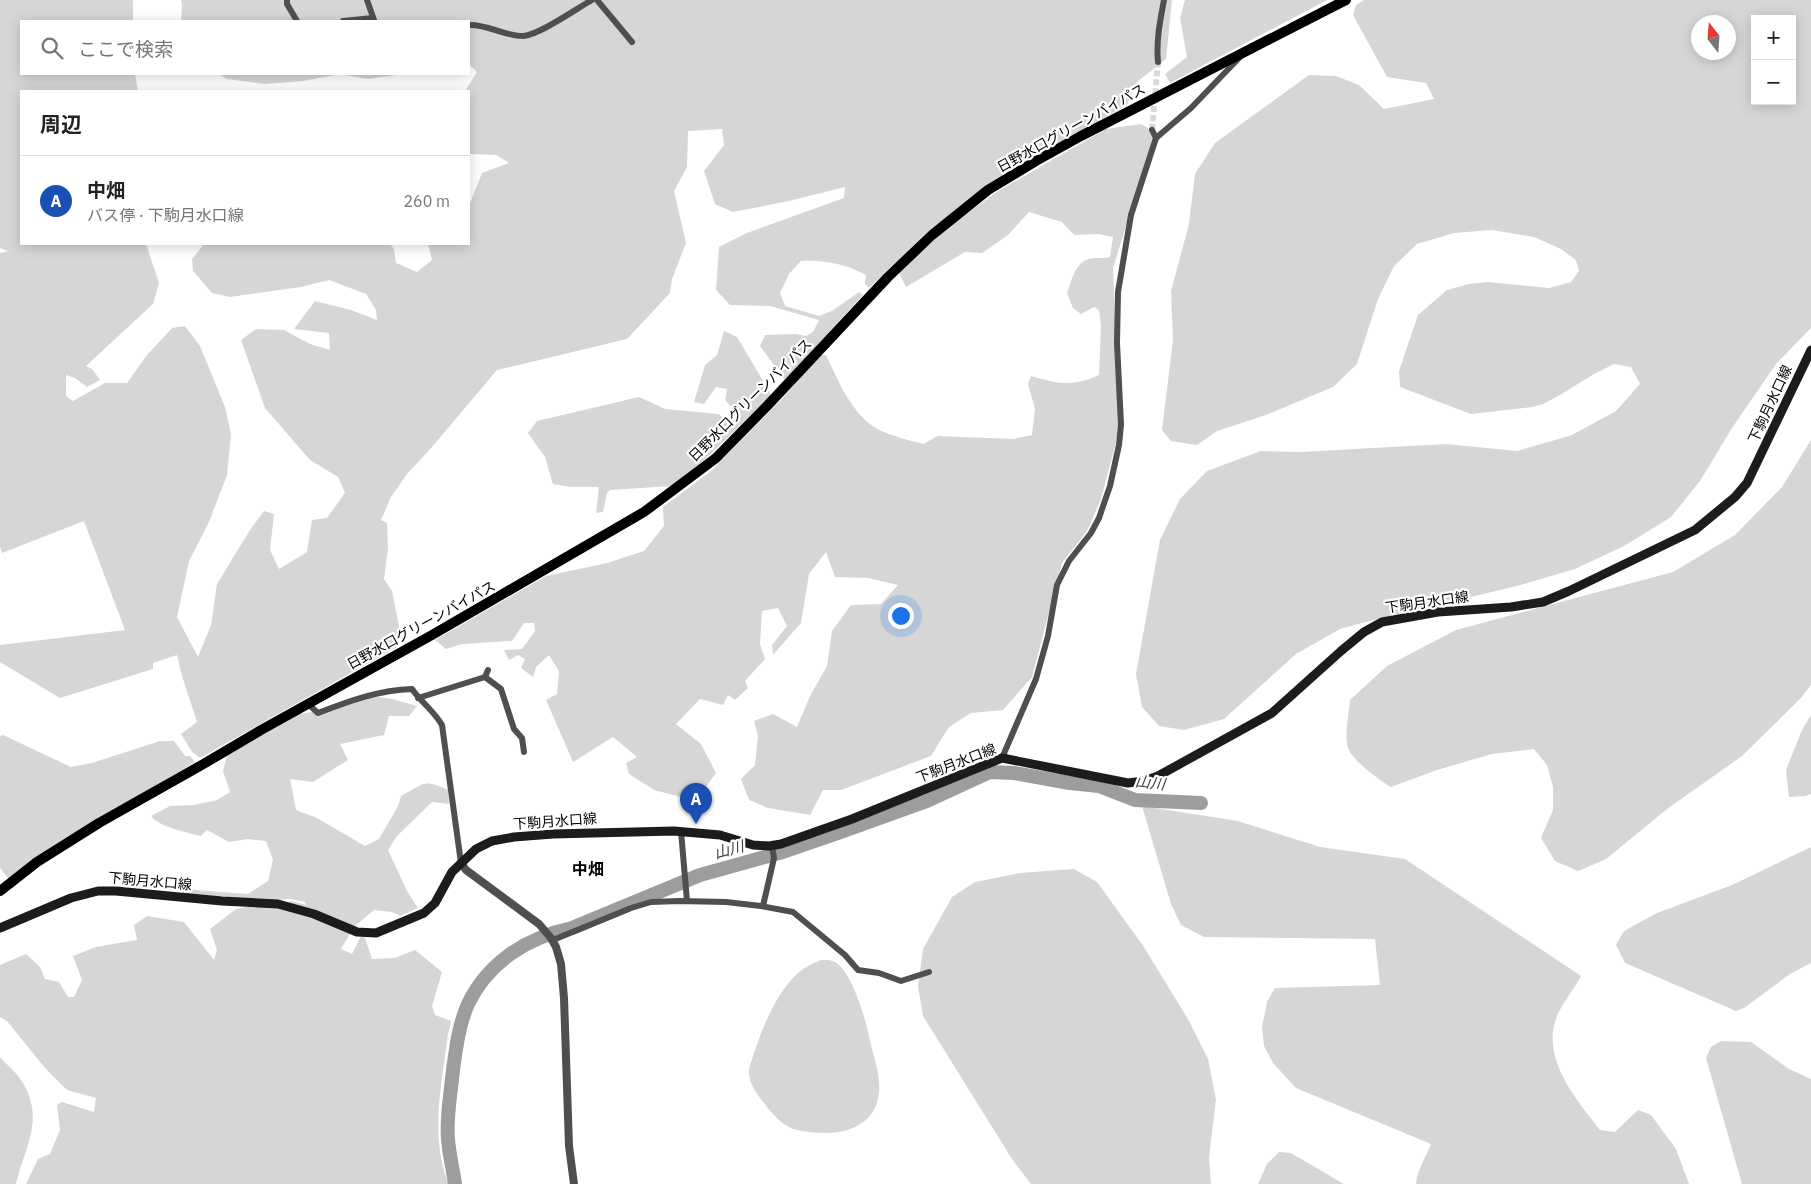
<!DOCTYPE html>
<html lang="ja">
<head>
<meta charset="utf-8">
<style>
  body { margin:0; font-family:"IBM Plex Sans","Noto Sans JP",sans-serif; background:#f6f6f6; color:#222 }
  .controls { position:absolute; right:15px; top:15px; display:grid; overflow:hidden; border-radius:0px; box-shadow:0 2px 12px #0003 }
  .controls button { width:45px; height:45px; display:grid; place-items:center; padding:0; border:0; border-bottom:1px solid #e0e0e0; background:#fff; color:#222; font:25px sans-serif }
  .compass { position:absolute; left:1691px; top:15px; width:45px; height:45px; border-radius:50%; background:#fff; box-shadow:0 2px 12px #0003; rotate:343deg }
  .you { position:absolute; left:900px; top:615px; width:18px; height:18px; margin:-12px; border:4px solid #fff; border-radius:50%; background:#1a73e8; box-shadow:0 0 0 8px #1a73e833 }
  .badge { display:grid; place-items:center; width:32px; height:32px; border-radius:50%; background:#000; color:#fff; font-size:16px; font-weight:700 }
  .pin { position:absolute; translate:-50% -41px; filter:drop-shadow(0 1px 2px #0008) }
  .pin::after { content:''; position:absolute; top:26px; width:18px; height:15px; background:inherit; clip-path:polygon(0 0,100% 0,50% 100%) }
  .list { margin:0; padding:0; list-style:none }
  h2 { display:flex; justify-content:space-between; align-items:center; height:65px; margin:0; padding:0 20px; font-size:21px }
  h2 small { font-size:16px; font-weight:400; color:#767676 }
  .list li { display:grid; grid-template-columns:32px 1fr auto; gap:15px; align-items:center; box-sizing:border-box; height:90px; padding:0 20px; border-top:1px solid #e0e0e0 }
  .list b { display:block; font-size:19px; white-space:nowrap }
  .list p { margin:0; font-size:16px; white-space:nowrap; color:#767676 }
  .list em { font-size:16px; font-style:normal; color:#767676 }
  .icon { flex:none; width:28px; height:28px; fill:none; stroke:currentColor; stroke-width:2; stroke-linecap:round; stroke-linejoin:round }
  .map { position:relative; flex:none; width:1811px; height:1184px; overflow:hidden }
  .search { position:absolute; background:#fff; box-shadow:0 2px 12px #0003; left:20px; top:20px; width:450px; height:55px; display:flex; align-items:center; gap:12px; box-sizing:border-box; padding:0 18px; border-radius:0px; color:#767676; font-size:19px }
  .panel { position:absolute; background:#fff; box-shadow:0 2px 12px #0003; left:20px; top:90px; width:450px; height:155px; border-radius:0px }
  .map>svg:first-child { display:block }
</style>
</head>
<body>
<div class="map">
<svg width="1811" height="1184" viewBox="0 0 1811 1184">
  <rect width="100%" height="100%" fill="#fff"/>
  <g fill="#d6d6d6" fill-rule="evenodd">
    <path d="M 0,0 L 133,0 L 133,21 L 21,21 L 21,74 L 135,74 L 138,91 L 21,91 L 21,244 L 146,244 L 159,283 L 153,304 L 86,366 L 92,369 L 100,380 L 87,387 L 75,378 L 66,375 L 66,396 L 73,401 L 105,383 L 127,383 L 147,355 L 172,328 L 185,326 L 200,346 L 225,407 L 231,434 L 227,475 L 209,522 L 189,561 L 177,617 L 198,657 L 211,625 L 217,584 L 250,530 L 264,511 L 274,514 L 270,550 L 279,569 L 307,552 L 312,520 L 327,518 L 345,493 L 338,477 L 310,460 L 265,408 L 241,340 L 256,329 L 284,330 L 310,344 L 330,350 L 329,333 L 294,329 L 315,301 L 351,310 L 377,320 L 376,310 L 366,294 L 329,280 L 301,287 L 230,297 L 212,293 L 193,271 L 192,259 L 204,244 L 390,244 L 394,249 L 396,263 L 417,272 L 432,260 L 428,244 L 469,244 L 469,206 L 482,173 L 509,163 L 496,155 L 469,154 L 469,91 L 465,91 L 477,72 L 469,64 L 469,21 L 181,21 L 182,4 L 181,0 L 1172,0 L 1166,59 L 1137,82 L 1127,105 L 1010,172 L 933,227 L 869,288 L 865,284 L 866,275 C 846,264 823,260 801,261 L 789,274 L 780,293 L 785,306 L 819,316 L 832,311 L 859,292 L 863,295 L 785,380 L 760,346 L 765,335 L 796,334 L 806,336 L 813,332 L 819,320 L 770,306 L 730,305 L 716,290 L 719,247 L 747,233 L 844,198 L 845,187 L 789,201 L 733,212 L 715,204 L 704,171 L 724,145 L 722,129 L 688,131 L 687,167 L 674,191 L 686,243 L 672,279 L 670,293 L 627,339 L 497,370 L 432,447 L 407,474 L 391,497 L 381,520 L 387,523 L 388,548 L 384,579 L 392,591 L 401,636 L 397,647 L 200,758 L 192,752 L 181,734 L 197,722 L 182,676 L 177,655 L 153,663 L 153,669 L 60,698 L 0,662 L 0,645 L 125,630 L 84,521 L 2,553 L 0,546 L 0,253 L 8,251 L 0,248 Z"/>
    <polygon points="1185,0 1327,0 1170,83 1165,74 1187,57 1180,18"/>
    <path d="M 1364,0 L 1811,0 L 1811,328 L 1776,364 L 1732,428 L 1700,481 L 1671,517 L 1624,546 L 1575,569 L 1517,586 L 1377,619 L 1340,629 L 1296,654 L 1224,719 L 1184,730 L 1159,726 L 1142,707 L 1136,674 L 1160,540 L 1180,499 L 1207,471 L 1261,451 L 1300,452 L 1446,444 L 1517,451 L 1572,435 L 1616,411 L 1640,384 L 1631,367 L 1614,364 L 1594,374 L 1560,395 L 1543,404 L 1532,407 L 1471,414 L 1400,387 L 1399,371 L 1418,315 L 1447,290 L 1469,284 L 1488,282 L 1549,288 L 1571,282 L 1579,271 L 1576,260 L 1561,249 L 1534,237 L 1492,230 L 1454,233 L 1417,244 L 1394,266 L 1378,299 L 1357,364 L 1333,387 L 1266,415 L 1217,431 L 1197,445 L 1171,441 L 1162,430 L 1173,340 L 1171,291 L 1189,224 L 1195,174 L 1215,143 L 1309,75 L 1336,76 L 1359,85 L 1384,109 L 1434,99 L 1426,83 L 1387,77 L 1353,15 L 1356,5 ZM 1755,19 L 1792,19 L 1792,101 L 1755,101 ZM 1698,22 L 1728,22 L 1728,52 L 1698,52 Z"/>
    <polygon points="219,74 404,74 368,79 340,74 303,81 265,84 227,79"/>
    <path d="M 1141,124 L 1148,128 L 1153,139 L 1113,268 L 1119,431 L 1101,499 L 1087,531 L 1062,563 L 1032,677 L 1003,710 L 971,713 L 949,727 L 931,756 L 841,790 L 823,790 L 810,815 L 768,808 L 749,800 L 741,779 L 755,765 L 758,736 L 754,721 L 773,714 L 797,727 L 810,696 L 827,666 L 832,631 L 851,605 L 881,604 L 898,585 L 868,578 L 835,577 L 826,552 L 809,574 L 801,623 L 773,655 L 772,645 L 787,626 L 778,608 L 762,611 L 760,644 L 765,659 L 745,681 L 748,688 L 735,700 L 728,695 L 723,705 L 700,699 L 676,724 L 701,744 L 716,773 L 696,801 L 654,790 L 629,774 L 626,763 L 637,757 L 613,737 L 573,762 L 546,700 L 557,694 L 559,671 L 549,655 L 536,667 L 533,677 L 521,668 L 525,659 L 518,655 L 509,660 L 504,650 L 522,649 L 535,631 L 534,623 L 524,623 L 512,641 L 462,644 L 446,649 L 435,640 L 546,576 L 607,563 L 644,551 L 664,526 L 663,507 L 711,471 L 782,399 L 820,355 L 826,355 C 837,378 847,403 866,421 C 880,434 905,439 923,444 L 938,436 L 1013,439 L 1032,435 L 1035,409 L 1028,384 L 1031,376 C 1058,384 1072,387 1099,375 L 1101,326 L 1099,310 L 1094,307 L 1081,314 L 1073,308 L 1067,293 C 1072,281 1074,263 1089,259 C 1095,257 1103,259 1110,257 L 1113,237 L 1099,234 L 1074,235 L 1062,222 L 1029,212 L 1008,235 L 982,253 L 965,252 L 906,287 L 899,273 L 947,228 L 998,191 L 1106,129 Z"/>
    <polygon points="724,331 737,337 772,396 703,461 672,486 610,490 607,493 603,512 596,513 599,487 571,487 553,484 545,457 528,433 537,421 639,397 665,409 719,414 726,422 737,413 725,400 727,389 716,387 704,404 694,402 705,365 717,355"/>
    <path d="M 1811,440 L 1811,685 L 1800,699 L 1742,756 L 1667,809 L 1606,859 L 1578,871 L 1555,861 L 1541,838 L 1553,810 L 1553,787 L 1547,765 L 1534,749 L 1492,754 L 1437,770 L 1391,787 C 1380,781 1352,760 1348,748 C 1344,734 1349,715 1350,700 L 1387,666 L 1456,630 L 1673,572 L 1735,535 L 1782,487 Z"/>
    <path d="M 370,696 L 392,699 L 417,706 L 409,716 L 389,716 L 384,735 L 340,744 L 348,760 L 313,782 L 290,779 L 296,810 L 317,818 L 365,846 L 379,839 L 398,806 L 401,796 C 424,784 422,778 448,790 L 449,804 L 432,802 L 397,836 L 388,850 L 407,891 L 418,908 L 400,916 L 392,912 L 374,910 L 354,927 L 341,949 L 352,954 L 361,936 L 365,938 L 372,959 L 395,958 L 415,950 L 442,972 L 432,1006 L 435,1015 L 451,1021 L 448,1034 C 442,1082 429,1138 449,1184 L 26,1184 L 38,1159 L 50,1154 L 60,1130 L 57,1105 L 62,1102 L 94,1112 L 96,1098 L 67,1090 L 45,1068 L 7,1021 L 0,1017 L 0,965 L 26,954 L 40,967 L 45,979 L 59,982 L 68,997 L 74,997 L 82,980 L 73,956 L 96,947 L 137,940 L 134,925 L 147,916 L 184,922 L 214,960 L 217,950 L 210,929 L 236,909 L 252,906 L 278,906 L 292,901 L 306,905 L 305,902 L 290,899 L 275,900 L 184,894 L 181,891 L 186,876 L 189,887 L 195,890 L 248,894 L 268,881 L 273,860 L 266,841 L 248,839 L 229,842 L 207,830 L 201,836 C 185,832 162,828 151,816 L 170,806 L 194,805 L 217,800 L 230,792 L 223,771 L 227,756 L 293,715 L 331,709 Z"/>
    <polygon points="1811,715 1811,794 1805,796 1789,797 1786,770 1802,730"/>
    <polygon points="3,735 71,767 92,763 160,741 174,741 185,756 190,756 195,762 65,839 9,879 0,868 0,736"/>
    <path d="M 1142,806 L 1238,821 L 1320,847 L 1405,859 L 1581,976 C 1574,989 1562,1004 1557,1016 C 1540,1058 1576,1099 1600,1130 L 1615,1132 L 1638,1110 L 1651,1115 L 1676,1149 L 1689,1184 L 1416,1184 C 1417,1170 1426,1157 1431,1144 L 1296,1088 L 1273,1063 L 1264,1046 L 1262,1027 L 1267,1002 L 1275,988 L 1380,985 L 1375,939 L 1204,937 L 1181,925 L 1171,904 Z"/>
    <polygon points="1811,847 1811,963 1790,974 1744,1008 1736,1011 1625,963 1616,945 1624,931 1657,913 1732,885"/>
    <polygon points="1074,869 1097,882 1144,947 1189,1021 1208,1059 1216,1100 1209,1157 1211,1184 1031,1184 1012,1159 923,1016 918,986 923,949 952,897 975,882 1020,873"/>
    <path d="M 821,960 C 830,960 835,960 841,967 C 853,979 866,1019 869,1037 C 873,1055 881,1075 879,1093 C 874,1135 828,1137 797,1130 C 786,1128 774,1116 767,1107 C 760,1098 748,1084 749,1071 C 749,1066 752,1061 753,1056 C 762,1029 774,997 795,976 C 802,968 812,964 821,960 Z"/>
    <polygon points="1721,1041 1751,1042 1789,1069 1811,1079 1811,1184 1742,1184 1706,1058 1711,1047"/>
    <path d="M 0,1057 C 7,1065 16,1072 21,1080 C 46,1118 25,1146 16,1184 L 0,1184 Z"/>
    <polygon points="1279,1152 1291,1153 1344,1184 1258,1184 1267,1164"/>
  </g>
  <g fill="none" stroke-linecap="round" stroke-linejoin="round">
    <path stroke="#9d9d9d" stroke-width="14" d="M 455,1184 C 453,1169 449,1154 448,1139 C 446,1117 451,1092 453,1070 C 456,1048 459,1024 468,1004 C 488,962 528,937 572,928 L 700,875 L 783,852 L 841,832 L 927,801 L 990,772 L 1014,773 L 1070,783 L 1099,786 L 1135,800 L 1201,803"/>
    <polyline stroke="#d9d9d9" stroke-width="6" stroke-dasharray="6 3" stroke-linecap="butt" points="1152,130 1158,62"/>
    <g stroke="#4f4f4f" stroke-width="6">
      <polyline points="287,0 287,4 297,21"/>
      <polyline points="367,0 374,20"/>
      <polyline points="597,0 632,42"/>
      <polyline points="343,21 373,18"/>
      <path d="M 469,25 C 487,24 504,36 523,36 C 539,35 576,9 592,0"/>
      <path d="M 1158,62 C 1156,41 1160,21 1164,0"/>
      <polyline points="1152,130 1156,138"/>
      <polyline points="485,677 488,670"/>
      <polyline points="418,698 485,677 501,689 514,729 522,738 524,752"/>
      <path d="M 308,704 L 318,713 C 349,701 379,690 412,689 C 421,702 434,711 442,725 L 461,863"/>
      <polyline points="1002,758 1036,679 1048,636 1057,585 1069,561 1091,533 1099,518 1110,486 1119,445 1121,425 1117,343 1118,292 1131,215 1156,138 1191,108 1239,58"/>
      <polyline points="681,831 687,901"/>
      <polyline points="763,906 774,858 772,845"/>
      <polyline points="553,940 631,908 651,902 679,901 726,902 761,906 793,912 845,955 858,970 879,973 901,981 929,972"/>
    </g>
    <polyline stroke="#4f4f4f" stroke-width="8" points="461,863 466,870 539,924 551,938 556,947 561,964 564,998 569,1146 574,1184"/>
    <polyline stroke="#1c1c1c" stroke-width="9" points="0,928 71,898 98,891 116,891 222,901 278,904 314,914 357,932 376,933 424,913 435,903 452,872 476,849 492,841 514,837 553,834 674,831 720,835 753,845 769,846 781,844 852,819 1002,758 1128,783 1144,781 1158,776 1272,713 1341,651 1364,632 1382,622 1438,612 1511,607 1543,602 1569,591 1695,530 1735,497 1747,483 1811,350"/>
    <polyline stroke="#000" stroke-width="10" points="0,891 37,862 99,823 200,766 261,730 432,635 644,512 716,458 767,406 888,277 932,235 988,190 1036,161 1081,136 1346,0"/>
  </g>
  <g text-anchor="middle" stroke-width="4.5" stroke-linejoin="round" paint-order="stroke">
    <g font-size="14" fill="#000" stroke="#fff">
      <text transform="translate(1071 128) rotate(-29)" y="5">日野水口グリーンバイパス</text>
      <text transform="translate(750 400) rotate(-45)" y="5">日野水口グリーンバイパス</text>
      <text transform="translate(1770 404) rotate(-65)" y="5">下駒月水口線</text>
      <text transform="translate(1427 602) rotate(-8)" y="5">下駒月水口線</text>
      <text transform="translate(421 625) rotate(-29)" y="5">日野水口グリーンバイパス</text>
      <text transform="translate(956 763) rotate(-21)" y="5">下駒月水口線</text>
      <text transform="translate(555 821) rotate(-4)" y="5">下駒月水口線</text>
      <text transform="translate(150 881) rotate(5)" y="5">下駒月水口線</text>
    </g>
    <g font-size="15" font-style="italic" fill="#3e3e3e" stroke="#fff">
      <text transform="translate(1150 783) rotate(7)" y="5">山川</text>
      <text transform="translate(729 850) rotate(-15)" y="5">山川</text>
    </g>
    <g font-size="16" font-weight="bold" fill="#000" stroke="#fff">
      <text x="588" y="875">中畑</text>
    </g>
  </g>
</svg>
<div class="controls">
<button>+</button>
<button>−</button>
</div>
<svg class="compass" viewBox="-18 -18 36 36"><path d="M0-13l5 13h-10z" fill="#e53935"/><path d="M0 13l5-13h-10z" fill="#767676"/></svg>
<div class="you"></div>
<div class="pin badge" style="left:696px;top:824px;background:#1a4fb4">A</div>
<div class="search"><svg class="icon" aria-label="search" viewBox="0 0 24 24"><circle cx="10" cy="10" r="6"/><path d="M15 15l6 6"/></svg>ここで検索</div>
<section class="panel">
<h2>周辺<small></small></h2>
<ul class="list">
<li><span class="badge" style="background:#1a4fb4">A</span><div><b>中畑</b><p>バス停 · 下駒月水口線</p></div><em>260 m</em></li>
</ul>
</section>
</div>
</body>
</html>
